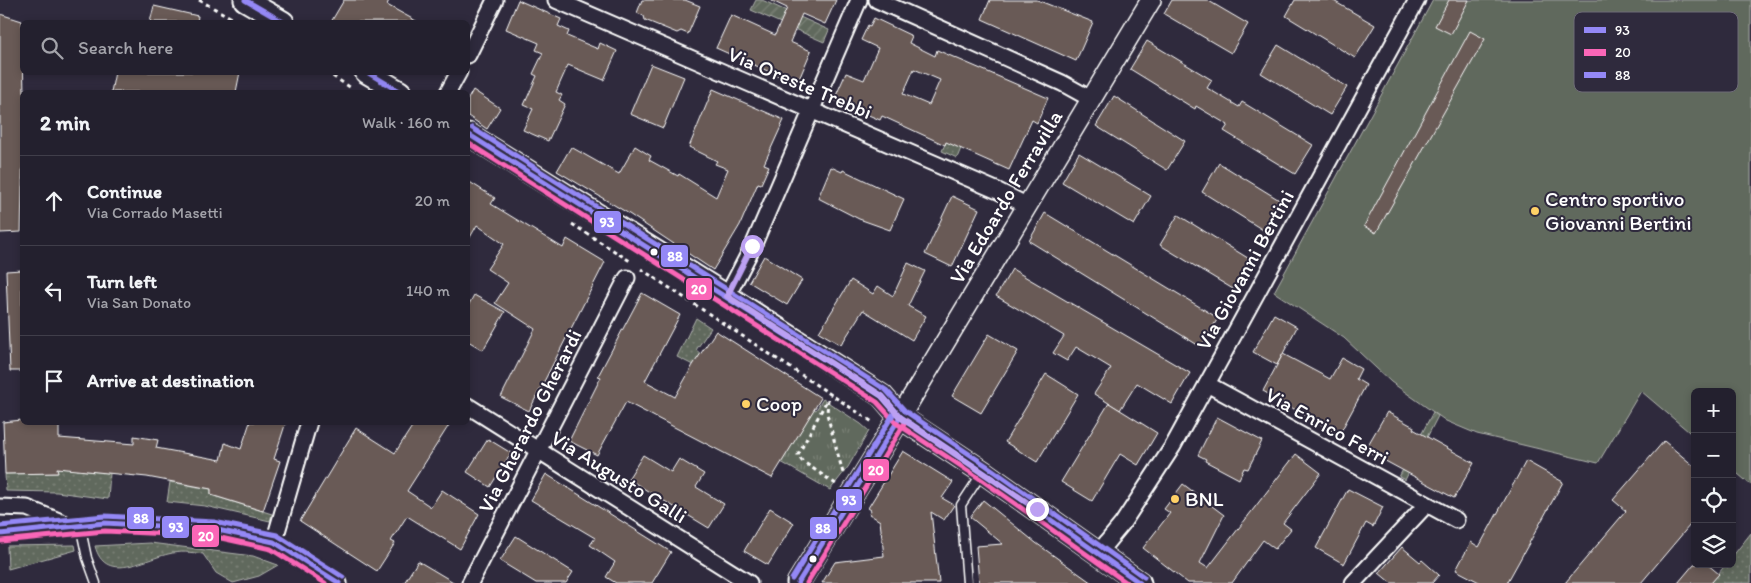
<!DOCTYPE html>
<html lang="en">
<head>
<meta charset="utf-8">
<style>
  body { margin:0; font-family:Itim,sans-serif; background:#2b2836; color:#f1f3f6 }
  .controls { position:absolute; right:15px; bottom:15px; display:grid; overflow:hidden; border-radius:8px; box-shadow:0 2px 8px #0003 }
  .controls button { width:45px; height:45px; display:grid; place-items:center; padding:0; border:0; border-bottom:1px solid #403e4a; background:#23202e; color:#f1f3f6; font:25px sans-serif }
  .stop { position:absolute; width:15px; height:15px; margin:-11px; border:4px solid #bca0f2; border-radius:50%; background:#fff }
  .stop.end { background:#bca0f2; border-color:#fff; box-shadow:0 1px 5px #0008 }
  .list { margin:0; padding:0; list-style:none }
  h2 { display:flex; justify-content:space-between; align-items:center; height:65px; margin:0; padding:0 20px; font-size:21px }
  h2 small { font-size:16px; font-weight:400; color:#a3a3aa }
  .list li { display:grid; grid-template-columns:32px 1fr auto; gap:15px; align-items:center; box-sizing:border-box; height:90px; padding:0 20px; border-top:1px solid #403e4a }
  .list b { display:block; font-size:19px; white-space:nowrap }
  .list p { margin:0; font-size:16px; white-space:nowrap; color:#a3a3aa }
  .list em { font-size:16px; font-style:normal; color:#a3a3aa }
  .icon { flex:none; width:28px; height:28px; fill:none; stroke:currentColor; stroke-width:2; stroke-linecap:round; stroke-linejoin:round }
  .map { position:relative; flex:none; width:1751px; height:583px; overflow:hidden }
  .search { position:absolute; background:#23202e; box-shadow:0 2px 8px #0003; left:20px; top:20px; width:450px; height:55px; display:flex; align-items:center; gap:12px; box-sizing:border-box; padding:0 18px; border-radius:8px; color:#a3a3aa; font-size:19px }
  .panel { position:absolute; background:#23202e; box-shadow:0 2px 8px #0003; left:20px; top:90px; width:450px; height:335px; border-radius:8px }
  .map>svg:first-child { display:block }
</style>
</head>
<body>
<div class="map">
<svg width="1751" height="583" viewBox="0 0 1751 583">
  <defs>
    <pattern id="grass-dots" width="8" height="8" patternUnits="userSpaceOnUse" patternTransform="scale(1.25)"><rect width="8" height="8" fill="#61695d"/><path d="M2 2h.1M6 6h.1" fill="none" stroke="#798075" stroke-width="1.8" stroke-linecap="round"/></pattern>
    <pattern id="park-tufts" width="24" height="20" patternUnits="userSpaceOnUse" patternTransform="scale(1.25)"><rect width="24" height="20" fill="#61695d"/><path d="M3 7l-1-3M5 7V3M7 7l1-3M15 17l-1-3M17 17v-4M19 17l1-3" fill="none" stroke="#798075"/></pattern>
    <pattern id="garden-furrows" width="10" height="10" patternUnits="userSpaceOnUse" patternTransform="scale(1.25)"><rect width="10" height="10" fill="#61695d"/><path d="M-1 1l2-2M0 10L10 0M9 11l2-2" fill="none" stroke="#798075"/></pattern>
  </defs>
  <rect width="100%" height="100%" fill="#2f2a3d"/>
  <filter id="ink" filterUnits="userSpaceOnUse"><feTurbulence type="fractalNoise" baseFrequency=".02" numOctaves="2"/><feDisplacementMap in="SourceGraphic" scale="10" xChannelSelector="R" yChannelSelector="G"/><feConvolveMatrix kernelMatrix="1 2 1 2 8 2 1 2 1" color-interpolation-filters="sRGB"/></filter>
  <g filter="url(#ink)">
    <g fill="url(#grass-dots)" stroke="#b0b4ae">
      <polygon points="964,101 978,107 957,158 942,151"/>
      <polygon points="696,318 711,328 696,350 701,354 693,365 677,357"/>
      <polygon points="57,468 110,473 108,499 57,492 6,491 5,474 57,473"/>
      <polygon points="170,482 211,489 211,495 272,514 270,521 205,506 167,502"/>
      <polygon points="1751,533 1751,583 1711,583 1726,564 1732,564 1732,557"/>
      <path d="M 150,543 L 253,556 L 278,565 L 259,576 L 233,583 L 216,573 L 203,554 C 191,552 180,551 168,554 C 140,561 105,583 95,546 Z"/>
      <polygon points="75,545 76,550 8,569 7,546"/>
    </g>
    <polygon fill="url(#park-tufts)" stroke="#b0b4ae" points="823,399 861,424 869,431 848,467 830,490 781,462 814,409 816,410"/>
    <g fill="url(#garden-furrows)" stroke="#b0b4ae">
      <polygon points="756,0 762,0 829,30 824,42 751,10"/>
      <polygon points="1433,412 1438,416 1405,480 1399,477"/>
    </g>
    <polygon fill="#61695d" stroke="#b0b4ae" points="1433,0 1751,0 1751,485 1732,469 1732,392 1695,392 1695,437 1641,391 1598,463 1477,434 1446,421 1391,382 1344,338 1274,292"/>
    <g fill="#695a57" stroke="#fff" fill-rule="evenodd">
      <polygon points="344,0 389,0 387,5 418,22 331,22"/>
      <polygon points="518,0 561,19 558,26 569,31 567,36 598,49 600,43 617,51 604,80 568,65 556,92 562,95 559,100 565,104 548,141 523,130 533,109 524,105 537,76 533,74 543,53 536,50 539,43 506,29"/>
      <polygon points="642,0 685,0 700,6 688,34 681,31 677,33 645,20 644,16 637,13"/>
      <polygon points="770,0 836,0 825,24 802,14 790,42 811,51 797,84 716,48 731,15 775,35 787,8"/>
      <polygon points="990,0 1037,0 1093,22 1076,61 982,19"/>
      <polygon points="1172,0 1207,0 1248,24 1231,53 1164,14"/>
      <polygon points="1295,0 1332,0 1375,25 1355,58 1286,16"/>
      <polygon points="1449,0 1469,0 1451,34 1435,26"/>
      <polygon points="154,6 198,16 197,22 150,22"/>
      <polygon points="0,14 22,21 24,92 21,232 0,233"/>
      <path d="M 874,18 L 912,36 L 909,43 L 935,56 L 937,50 L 1048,98 L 1037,123 L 1032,120 L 1009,170 L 946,142 L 945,145 L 882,116 L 880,120 L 834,100 L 846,73 L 864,80 L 878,48 L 861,40 L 868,25 L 870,26 ZM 914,69 L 940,80 L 929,105 L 903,94 Z"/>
      <polygon points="1470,31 1485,39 1376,233 1364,226"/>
      <polygon points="1147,41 1212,80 1207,88 1239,107 1242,102 1313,145 1295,174 1224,131 1228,125 1196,106 1195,109 1130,69"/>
      <polygon points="1278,45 1347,87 1330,115 1261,73"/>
      <polygon points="651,64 684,77 663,128 630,114"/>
      <polygon points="115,72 240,72 236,92 111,92"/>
      <polygon points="713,89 784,120 764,164 769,166 761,184 758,183 740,225 713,270 626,212 557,171 571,147 619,174 635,146 651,156 649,160 678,176 679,174 716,197 728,169 715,164 717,161 689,147"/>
      <polygon points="473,90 500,108 487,129 468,116 468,99"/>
      <polygon points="1114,96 1185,141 1167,170 1096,126"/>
      <polygon points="1079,153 1151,196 1134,225 1062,182"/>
      <polygon points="1219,163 1281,201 1263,230 1202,192"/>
      <polygon points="831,167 842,172 843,170 904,199 890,230 859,219 818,198"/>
      <polygon points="468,181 495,198 491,204 563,248 567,239 605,262 529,411 501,397 535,329 495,303 508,283 487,269 504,244 477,225 468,241"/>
      <polygon points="952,196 979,209 952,267 925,254"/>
      <polygon points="1045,213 1218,318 1201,347 1029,241"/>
      <polygon points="1178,215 1251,260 1233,289 1160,245"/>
      <polygon points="764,256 802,280 787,305 749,282"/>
      <polygon points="908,263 925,271 908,306 926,316 912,340 863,310 841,345 819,332 851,280 873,294 878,286 893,296"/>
      <polygon points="1012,269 1190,373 1172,404 1137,383 1120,410 1094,394 1111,368 1076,347 1067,361 1053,353 1064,336 996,296"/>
      <polygon points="22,270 22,371 10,371 6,271"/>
      <polygon points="642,293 680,315 645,381 675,397 693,365 716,331 821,398 772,478 626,402 597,455 569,441 601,377 598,376"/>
      <polygon points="474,295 505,312 483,350 468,341 468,306"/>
      <polygon points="1274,314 1297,327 1277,365 1253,352"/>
      <polygon points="989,334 1018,351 981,413 952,396"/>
      <polygon points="1283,354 1330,379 1342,358 1361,369 1356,379 1366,385 1339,435 1263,391"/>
      <polygon points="1046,374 1078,394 1037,462 1005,442"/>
      <polygon points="1109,403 1157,433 1138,465 1120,454 1092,501 1061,482"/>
      <polygon points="1387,412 1414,427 1413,429 1474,463 1454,498 1365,450"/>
      <polygon points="1217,417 1262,441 1248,469 1244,468 1239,479 1205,461 1206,459 1198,455"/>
      <polygon points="22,420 22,422 59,422 59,438 134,444 134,436 158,440 156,448 221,460 225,443 241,449 250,422 286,422 274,459 280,461 263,511 211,495 211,489 147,477 57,468 58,473 5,474 3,422"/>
      <polygon points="415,422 451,422 407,491 431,507 442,490 479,514 460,549 407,516 391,541 395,543 377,571 300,521 356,428 395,453"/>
      <polygon points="488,439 511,453 490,487 467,472"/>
      <polygon points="1664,441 1695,467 1695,519 1641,583 1565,583 1626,511 1613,500"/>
      <polygon points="903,451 953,482 942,498 954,505 944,520 931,512 939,583 822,583 835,562 884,556 880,521 869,514 871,510 868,508"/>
      <polygon points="1296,454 1321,473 1283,523 1291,529 1275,549 1263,540 1232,583 1188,583 1143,548 1170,513 1164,509 1183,484 1224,515 1200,563 1208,568"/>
      <polygon points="643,455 671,472 679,459 704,474 696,487 724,504 709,528 628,479"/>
      <polygon points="1526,461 1563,482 1507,583 1481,583 1456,570 1471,542 1479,547"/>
      <polygon points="546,474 671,552 652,583 616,583 606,577 615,562 590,545 595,538 531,500"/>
      <polygon points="1348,489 1383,507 1373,527 1366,523 1344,564 1316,548"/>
      <polygon points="983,500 1036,543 1092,583 979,583 976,546 1003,544 970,517"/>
      <polygon points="770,508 794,523 768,565 744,551"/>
      <polygon points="516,536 573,572 566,583 536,583 500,561"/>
      <polygon points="1402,547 1420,562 1422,560 1439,575 1432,583 1391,583 1379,573"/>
      <polygon points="418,561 455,583 404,583"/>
      <polygon points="1694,564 1707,564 1719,574 1711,583 1678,583"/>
    </g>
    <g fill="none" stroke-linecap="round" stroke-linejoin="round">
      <defs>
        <g id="service">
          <polyline points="80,525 87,558 96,583"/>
          <polyline points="967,583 961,505 982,473"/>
        </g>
        <g id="minor">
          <polyline points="556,0 998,191 1028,206"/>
          <polyline points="877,0 1062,83 1091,99"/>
          <polyline points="468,55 495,0"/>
          <polyline points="448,92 459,72"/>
          <polyline points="727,296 753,246 859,0"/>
          <polyline points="1207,384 1456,520"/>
          <polyline points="468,406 749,583"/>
          <polyline points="0,507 27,508 71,526"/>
          <polyline points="0,534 105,523 213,529 274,542 339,583"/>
          <polyline points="274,542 309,422"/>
          <polyline points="1098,553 1122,524 1173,446 1417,0"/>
          <polyline points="470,583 627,278"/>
          <polyline points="1353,583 1426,505"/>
        </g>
        <polyline id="tertiary" points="900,417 1151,0"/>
        <g id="secondary">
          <polyline points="245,0 283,22"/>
          <polyline points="366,72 400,92"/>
          <polyline points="468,134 727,296 882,396 900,417 983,472 1140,583"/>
          <polyline points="798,583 900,417"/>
        </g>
      </defs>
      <use href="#service" stroke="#fff" stroke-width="11"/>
      <use href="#minor" stroke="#fff" stroke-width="19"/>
      <use href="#tertiary" stroke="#fff" stroke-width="22"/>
      <use href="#secondary" stroke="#fff" stroke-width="25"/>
      <g stroke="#fff" stroke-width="3" stroke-dasharray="4 4" stroke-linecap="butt">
        <polyline points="199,0 239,22"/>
        <polyline points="326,72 353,89"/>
        <polyline points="572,224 630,261"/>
        <polyline points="641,269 874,423"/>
        <polyline points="828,399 827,414 843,473"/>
        <polyline points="826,402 798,455 802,461 836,484"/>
      </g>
      <use href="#service" stroke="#2f2a3d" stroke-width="8"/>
      <use href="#minor" stroke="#2f2a3d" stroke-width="15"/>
      <use href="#tertiary" stroke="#2f2a3d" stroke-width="19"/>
      <use href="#secondary" stroke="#2f2a3d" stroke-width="21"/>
      <defs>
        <g id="bus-1">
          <polyline points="245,0 283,22"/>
          <polyline points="367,72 400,92"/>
          <polyline points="468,134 882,396 900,417 983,472 1140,583"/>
          <polyline points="0,534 105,523 213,529 274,542 339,583"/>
          <polyline points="798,583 900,417"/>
        </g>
        <g id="bus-2">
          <polyline points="468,143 877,402 896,423 979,478 1127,583"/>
          <polyline points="1,541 105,531 212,536 271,549 325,583"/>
          <polyline points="807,583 906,421"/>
        </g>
        <g id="bus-3">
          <polyline points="472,128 886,390 905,411 987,466 1144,577"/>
          <polyline points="0,526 105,516 214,522 277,535 343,577"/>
          <polyline points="792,579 894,413"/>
        </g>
      </defs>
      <use href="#bus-1" stroke="#2f2a3d" stroke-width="9"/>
      <use href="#bus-2" stroke="#2f2a3d" stroke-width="9"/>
      <use href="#bus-3" stroke="#2f2a3d" stroke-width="9"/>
      <use href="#bus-1" stroke="#9488f6" stroke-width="5"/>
      <use href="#bus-2" stroke="#fa66b7" stroke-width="5"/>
      <use href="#bus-3" stroke="#9488f6" stroke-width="5"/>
    </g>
  </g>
  <g fill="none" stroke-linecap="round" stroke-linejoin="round" filter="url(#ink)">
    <polyline stroke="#bca0f2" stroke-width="6" points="752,246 727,296 882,396 900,417 1037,509"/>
  </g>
  <g fill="#ffd166" stroke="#2f2a3d" stroke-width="2">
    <circle cx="1535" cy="211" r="5"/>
    <circle cx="746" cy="404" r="5"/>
    <circle cx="1175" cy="499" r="5"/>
  </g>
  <g fill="#fff" stroke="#2f2a3d" stroke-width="2">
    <circle cx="654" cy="252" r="4.5"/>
    <circle cx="813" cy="559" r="4.5"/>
  </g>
  <g text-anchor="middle" stroke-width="4" stroke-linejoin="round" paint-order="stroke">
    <g font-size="21" fill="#fff" stroke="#2f2a3d">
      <text transform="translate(800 83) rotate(23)" y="7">Via Oreste Trebbi</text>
      <text transform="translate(1006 197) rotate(-59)" y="7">Via Edoardo Ferravilla</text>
      <text transform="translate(1245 270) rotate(-61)" y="7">Via Giovanni Bertini</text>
      <text transform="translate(530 421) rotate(-63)" y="7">Via Gherardo Gherardi</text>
      <text transform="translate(1327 426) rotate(29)" y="7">Via Enrico Ferri</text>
      <text transform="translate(619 477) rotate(32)" y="7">Via Augusto Galli</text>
    </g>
    <g font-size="21" fill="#fff" stroke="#2f2a3d" text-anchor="start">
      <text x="1545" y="206">Centro sportivo<tspan x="1545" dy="24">Giovanni Bertini</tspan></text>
      <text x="756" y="411">Coop</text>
      <text x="1185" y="506">BNL</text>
    </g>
  </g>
  <rect x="1574" y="12" width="164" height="80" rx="8" fill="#2f2a3d" stroke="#6d6a77" stroke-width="1"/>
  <rect x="1584" y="27" width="22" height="6" fill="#9488f6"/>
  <rect x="1584" y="49" width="22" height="7" fill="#fa66b7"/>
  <rect x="1584" y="72" width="22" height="6" fill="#9488f6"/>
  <g font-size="14" fill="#fff">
    <text x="1615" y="35">93</text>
    <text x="1615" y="57">20</text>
    <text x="1615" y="80">88</text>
  </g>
  <g stroke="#2f2a3d" stroke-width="2">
    <rect x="593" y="210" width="29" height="24" rx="5" fill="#9488f6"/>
    <rect x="660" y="244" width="29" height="24" rx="5" fill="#9488f6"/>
    <rect x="685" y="277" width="28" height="24" rx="5" fill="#fa66b7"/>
    <rect x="862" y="458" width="28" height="24" rx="5" fill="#fa66b7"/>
    <rect x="835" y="488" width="28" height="24" rx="5" fill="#9488f6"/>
    <rect x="126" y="506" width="29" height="24" rx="5" fill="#9488f6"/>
    <rect x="161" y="515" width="29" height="24" rx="5" fill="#9488f6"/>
    <rect x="809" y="516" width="29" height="24" rx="5" fill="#9488f6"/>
    <rect x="191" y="524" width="29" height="24" rx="5" fill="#fa66b7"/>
  </g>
  <g font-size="14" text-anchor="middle" font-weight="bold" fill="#fff">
    <text x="607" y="227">93</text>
    <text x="675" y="261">88</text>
    <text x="699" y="294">20</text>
    <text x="876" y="475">20</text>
    <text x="849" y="505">93</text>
    <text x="141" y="523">88</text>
    <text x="176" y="532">93</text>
    <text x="823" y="533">88</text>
    <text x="206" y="541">20</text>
  </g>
</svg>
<div class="controls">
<button>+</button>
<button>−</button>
<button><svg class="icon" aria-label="locate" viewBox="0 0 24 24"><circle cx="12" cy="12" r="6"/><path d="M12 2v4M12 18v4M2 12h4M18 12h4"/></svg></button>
<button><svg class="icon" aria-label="layers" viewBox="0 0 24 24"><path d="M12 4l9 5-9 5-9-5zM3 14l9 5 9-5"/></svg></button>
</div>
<div class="stop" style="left:752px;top:246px"></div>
<div class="stop end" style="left:1037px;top:509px"></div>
<div class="search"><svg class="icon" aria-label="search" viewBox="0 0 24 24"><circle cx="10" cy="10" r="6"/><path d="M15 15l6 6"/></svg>Search here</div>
<section class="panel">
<h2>2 min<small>Walk · 160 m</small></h2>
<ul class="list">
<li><svg class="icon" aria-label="ahead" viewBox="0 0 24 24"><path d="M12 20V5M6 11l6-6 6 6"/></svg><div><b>Continue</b><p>Via Corrado Masetti</p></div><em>20 m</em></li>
<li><svg class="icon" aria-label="left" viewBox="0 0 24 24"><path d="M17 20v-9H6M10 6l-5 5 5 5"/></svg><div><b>Turn left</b><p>Via San Donato</p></div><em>140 m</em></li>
<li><svg class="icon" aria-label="arrive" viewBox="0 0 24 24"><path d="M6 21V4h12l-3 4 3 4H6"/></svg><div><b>Arrive at destination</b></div></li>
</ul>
</section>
</div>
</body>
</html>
